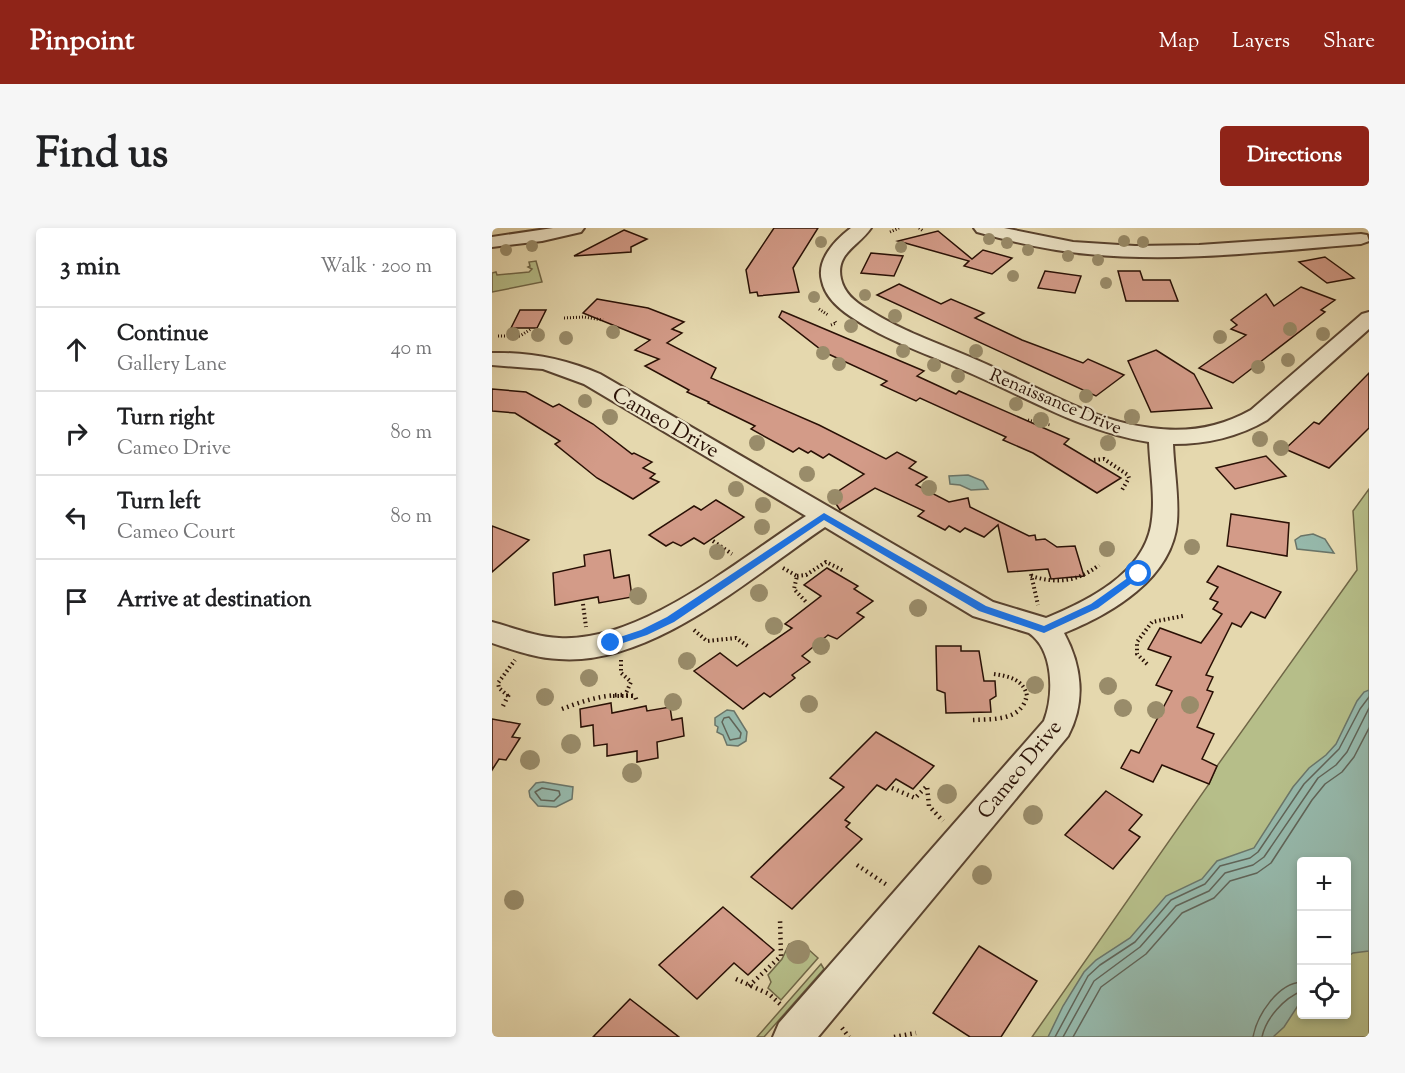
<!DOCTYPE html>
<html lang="en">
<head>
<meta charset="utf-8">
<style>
  body { margin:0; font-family:"Sorts Mill Goudy",serif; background:#f6f6f6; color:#202124 }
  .controls { position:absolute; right:18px; bottom:18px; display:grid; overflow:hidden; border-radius:6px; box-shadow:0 3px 9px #0003 }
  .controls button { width:54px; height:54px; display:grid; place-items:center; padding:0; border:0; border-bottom:2px solid #e0e0e0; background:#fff; color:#202124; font:30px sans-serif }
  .stop { position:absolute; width:18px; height:18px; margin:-14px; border:4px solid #1a73e8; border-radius:50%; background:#fff }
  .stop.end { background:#1a73e8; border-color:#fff; box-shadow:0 2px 6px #0008 }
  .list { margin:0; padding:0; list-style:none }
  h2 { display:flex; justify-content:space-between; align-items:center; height:78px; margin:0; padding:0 24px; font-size:26px }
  h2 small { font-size:20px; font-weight:400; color:#757577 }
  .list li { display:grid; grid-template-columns:39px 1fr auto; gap:18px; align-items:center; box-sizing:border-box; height:84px; padding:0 24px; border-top:2px solid #e0e0e0 }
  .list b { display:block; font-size:22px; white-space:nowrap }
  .list p { margin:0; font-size:20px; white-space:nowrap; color:#757577 }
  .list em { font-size:20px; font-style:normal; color:#757577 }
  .icon { flex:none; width:33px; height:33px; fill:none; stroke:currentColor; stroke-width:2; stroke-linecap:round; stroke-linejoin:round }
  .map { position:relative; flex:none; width:877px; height:809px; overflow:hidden; border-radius:6px }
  header { display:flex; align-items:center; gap:36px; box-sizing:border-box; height:84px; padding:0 30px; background:#8f2418; color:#fff }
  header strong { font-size:28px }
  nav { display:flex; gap:33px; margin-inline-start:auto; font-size:21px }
  .intro { display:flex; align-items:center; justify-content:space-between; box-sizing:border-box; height:144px; padding:0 36px }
  h1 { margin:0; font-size:42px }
  .button { padding:15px 27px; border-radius:6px; background:#8f2418; color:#fff; font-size:21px; font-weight:700 }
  main { display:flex; gap:36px; padding:0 36px }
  aside { flex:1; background:#fff; border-radius:6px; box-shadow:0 3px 9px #0003 }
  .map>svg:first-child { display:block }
</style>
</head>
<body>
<header>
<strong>Pinpoint</strong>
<nav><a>Map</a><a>Layers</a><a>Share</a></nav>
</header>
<div class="intro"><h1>Find us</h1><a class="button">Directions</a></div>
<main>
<aside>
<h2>3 min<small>Walk · 200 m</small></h2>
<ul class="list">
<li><svg class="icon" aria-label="ahead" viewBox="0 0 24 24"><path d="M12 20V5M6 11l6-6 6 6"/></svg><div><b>Continue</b><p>Gallery Lane</p></div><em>40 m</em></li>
<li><svg class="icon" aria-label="right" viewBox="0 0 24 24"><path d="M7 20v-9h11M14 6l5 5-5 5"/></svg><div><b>Turn right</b><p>Cameo Drive</p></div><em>80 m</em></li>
<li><svg class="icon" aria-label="left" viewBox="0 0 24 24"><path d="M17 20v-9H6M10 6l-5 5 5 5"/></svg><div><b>Turn left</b><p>Cameo Court</p></div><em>80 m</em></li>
<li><svg class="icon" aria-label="arrive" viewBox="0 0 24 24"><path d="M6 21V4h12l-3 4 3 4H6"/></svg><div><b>Arrive at destination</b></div></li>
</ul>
</aside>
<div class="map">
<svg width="877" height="809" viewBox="0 0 877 809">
  <rect width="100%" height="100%" fill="#e5d8ae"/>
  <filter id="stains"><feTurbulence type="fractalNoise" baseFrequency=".00333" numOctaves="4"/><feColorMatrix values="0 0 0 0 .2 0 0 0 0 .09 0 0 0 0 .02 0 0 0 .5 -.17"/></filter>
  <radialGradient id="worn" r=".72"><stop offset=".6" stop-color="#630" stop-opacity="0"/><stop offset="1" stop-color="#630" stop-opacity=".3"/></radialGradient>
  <g fill="#b6be89" stroke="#706747" stroke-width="1.5" fill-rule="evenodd">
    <polygon points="44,33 50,54 0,64 0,45 4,44 5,47 37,44 40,41 36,39 38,38 37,34"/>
    <path d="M 877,261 L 877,809 L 540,809 L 717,556 L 725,538 L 865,342 L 861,283 ZM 810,634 L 854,634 L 854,786 L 810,786 Z"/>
    <polygon points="307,713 326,730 289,772 276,760 279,754 276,747 290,731 297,716"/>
    <polygon points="329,736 332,741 272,809 265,809"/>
  </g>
  <g fill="#96b9ac" stroke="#6a7569" stroke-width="1.5">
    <polygon points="476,247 491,253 496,261 479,262 468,257 458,256 457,248"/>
    <polygon points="821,306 833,311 842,325 805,321 803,312 809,308"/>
    <polygon points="877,462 877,723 861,725 855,729 854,634 810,634 809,773 792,799 781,809 556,809 571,778 592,744 604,732 638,710 674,668 710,651 725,633 762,620 801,559 817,540 834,527 844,516 865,473 872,464"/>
    <polygon points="235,482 242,483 255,504 254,513 246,518 235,517 231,507 225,504 226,499 223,497 223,490"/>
    <polygon points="51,554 81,559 80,571 64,579 46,578 38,569 37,563 44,555"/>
  </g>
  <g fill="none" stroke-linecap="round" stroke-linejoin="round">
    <g stroke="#606458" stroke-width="1.5">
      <polygon points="237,489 249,505 248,510 238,512 230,494 232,490"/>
      <polygon points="50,560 67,563 68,567 62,573 49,572 43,564"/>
      <polyline points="563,809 596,748 608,737 643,714 679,672 713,656 728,638 758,630 766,624 812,556 847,521 868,481 877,469"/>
      <polyline points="571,809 602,753 648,719 684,678 717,663 733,645 761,637 772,629 826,550 844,537 855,524 877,480"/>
      <polyline points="581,809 609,759 654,726 690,685 722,670 738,653 765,645 779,635 820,572 833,556 850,544 862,529 877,500"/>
      <path d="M 761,809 C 765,787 786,755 810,754"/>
      <path d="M 770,809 C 774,790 792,770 810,763"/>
    </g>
  </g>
  <g fill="#d39b88" stroke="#291005" stroke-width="1.5">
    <polygon points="282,0 326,0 301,40 307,64 266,68 265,64 258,65 254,42"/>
    <polygon points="132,2 155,11 139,19 139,24 82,28"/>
    <polygon points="446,3 480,31 491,22 520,30 500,46 472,38 477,33 406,13"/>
    <polygon points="379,25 411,28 402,48 369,45"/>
    <polygon points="833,29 862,50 835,55 807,34"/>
    <polygon points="553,43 589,48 583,65 546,60"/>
    <polygon points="626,43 648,43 651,52 678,52 686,73 634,73"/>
    <polygon points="407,56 449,76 459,71 492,85 483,90 530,112 591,135 596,131 632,147 604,168 385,67"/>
    <polygon points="809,59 843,72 829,82 833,84 741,155 707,140 754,107 739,101 745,97 739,92 774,66 782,78"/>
    <polygon points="105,71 156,80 192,94 180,101 190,105 175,115 224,140 219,150 327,197 394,231 405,224 424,234 417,240 435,249 424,257 457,274 476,270 478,279 537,308 543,307 544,312 553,311 565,319 583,318 592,348 559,351 556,341 516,344 506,297 492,309 473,300 468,304 457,298 453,302 426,288 432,283 383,260 348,282 339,268 372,246 337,226 331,230 319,223 316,225 307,220 301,224 259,201 263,198 216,175 217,174 195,164 197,162 153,138 167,131 143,122 158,112 91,85"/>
    <polygon points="28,82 54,82 45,100 19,100"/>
    <polygon points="290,83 432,143 425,148 464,166 467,163 577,211 572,216 629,250 605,265 541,225 511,212 514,209 428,170 424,173 389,157 395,153 332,124 287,89"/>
    <polygon points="664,122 702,146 720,180 659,184 636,133"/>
    <polygon points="877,145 877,200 837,240 793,221 822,194 827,196"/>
    <polygon points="0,161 34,164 61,179 67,176 101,196 140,226 142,225 160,234 151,240 163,246 158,250 167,254 141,271 105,250 63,216 68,213 23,185 0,183"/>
    <polygon points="774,228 794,248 743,261 724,240"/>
    <polygon points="224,272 252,289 212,316 202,310 189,318 181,314 174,318 157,307 202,278 209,282"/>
    <polygon points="739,286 797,295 795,328 735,318"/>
    <polygon points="0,298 37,312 0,344"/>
    <polygon points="118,322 122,350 137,347 140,369 107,375 106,369 63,377 61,345 93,338 92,327"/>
    <polygon points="726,338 789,364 773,390 759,384 749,399 740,395 714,447 721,449 715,462 721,464 705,499 722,506 710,531 725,538 717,556 670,537 661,554 629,540 639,522 647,525 680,463 664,457 679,429 656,421 668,400 709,415 730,386 721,381 726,374 718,371 726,359 715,354"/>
    <polygon points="335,340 366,358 362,361 381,373 365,385 372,389 345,411 336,407 310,428 318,434 300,447 303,450 278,469 272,465 251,481 202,443 228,425 245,438 300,400 293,396 329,368 312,357"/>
    <polygon points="444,418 469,418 469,423 487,423 492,453 503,453 504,468 498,472 499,484 454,485 453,465 445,462"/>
    <polygon points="119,475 120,485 154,478 155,483 178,479 180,492 190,490 192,508 165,514 166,530 145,534 145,523 115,528 115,516 102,518 101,497 89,499 88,481"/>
    <polygon points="0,491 28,496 20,509 28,510 14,532 7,531 0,542"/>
    <polygon points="384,504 442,538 421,561 404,551 394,562 385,557 353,592 358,595 354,599 370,611 300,681 259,649 352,559 338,550"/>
    <polygon points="614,563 650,587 637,602 648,609 621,641 573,607"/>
    <polygon points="231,679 282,722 256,747 242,735 205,771 167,737"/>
    <polygon points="487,718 545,753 509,809 478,809 441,785"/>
    <polygon points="138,771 187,809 101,809"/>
  </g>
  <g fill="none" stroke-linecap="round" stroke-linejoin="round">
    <defs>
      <g id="street">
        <polygon points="61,0 92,0 89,4 50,13 0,19 0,9"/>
        <path d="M 359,0 L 379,0 C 367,18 343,25 349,51 C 352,65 363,74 375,81 C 412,105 455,118 494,136 C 548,160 600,193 659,200 C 695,205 727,200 759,182 L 870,86 L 877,84 L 877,101 L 775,192 C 746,209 715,216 681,216 C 682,242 687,268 685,294 C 680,351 619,386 572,405 C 590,438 594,474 576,508 L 326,809 L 281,809 L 287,795 L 552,493 C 562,467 562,422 537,405 L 481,388 L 333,299 C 259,349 160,438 67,431 C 43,430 22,422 0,415 L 0,394 C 22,400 44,409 67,410 C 149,415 247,331 314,288 L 92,156 L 51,141 L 0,137 L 0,125 C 38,124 73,131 108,146 L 501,374 L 554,390 C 596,373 650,346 659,298 C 664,271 658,242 657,214 C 592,204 538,171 478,145 C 439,127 394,113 358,88 C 346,80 333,68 330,53 C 324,32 343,12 359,0 Z"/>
        <path d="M 482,0 L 512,0 L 581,14 L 643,18 L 707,17 L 869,6 L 875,7 L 877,13 L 869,16 C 778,23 687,35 596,26 C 558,23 521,14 485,4 Z"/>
      </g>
    </defs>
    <use href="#street" stroke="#58422f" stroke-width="4"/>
    <g stroke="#291005" stroke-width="3" stroke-dasharray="1 2" stroke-linecap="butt">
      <polyline points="427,0 431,3"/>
      <polyline points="398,4 407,0"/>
      <polyline points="327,81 336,87"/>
      <polyline points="72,90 92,89 111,92"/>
      <polyline points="339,97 344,95 342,92"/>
      <polyline points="6,108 28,108 39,101"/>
      <polyline points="536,192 558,197"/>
    </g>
    <g stroke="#291005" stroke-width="4" stroke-dasharray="1.5 3" stroke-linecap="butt">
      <polyline points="602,232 612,231 636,247 637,250 630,262"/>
      <polyline points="221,313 240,326"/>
      <polyline points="291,340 305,348 302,361 314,374"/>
      <polyline points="539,346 546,377"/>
      <polyline points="305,348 314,347 334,334 352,343"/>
      <path d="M 539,348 C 565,356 585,354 607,337"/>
      <polyline points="91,376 94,399"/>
      <polyline points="202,402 215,413 244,410 257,419"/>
      <polyline points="129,432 129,445 139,454 134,465"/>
      <polyline points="655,436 645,426 645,414 660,394 691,388"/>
      <path d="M 502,446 C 517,448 532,452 535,468"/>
      <polyline points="16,468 7,460 6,455 23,432"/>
      <polyline points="121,468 141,468"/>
    </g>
    <g stroke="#291005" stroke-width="4.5" stroke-dasharray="1.5 4" stroke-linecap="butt">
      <polyline points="11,478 17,466"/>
      <path d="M 70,481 C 93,472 119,464 143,468 L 145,474"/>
      <path d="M 481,492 C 502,491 531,493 535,466"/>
      <polyline points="400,560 423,570 435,558 437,578 451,593"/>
      <polyline points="365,637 395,657"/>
      <polyline points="244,751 277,766 289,777"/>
      <polyline points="257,758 289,728 288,691"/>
      <polyline points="350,800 357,809"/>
      <polyline points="402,809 424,805"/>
    </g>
    <use href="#street" fill="#eee6ca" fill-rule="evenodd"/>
  </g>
  <g fill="#998c6a">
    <circle cx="497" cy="11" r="6"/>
    <circle cx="632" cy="13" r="6"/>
    <circle cx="329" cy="14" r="6"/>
    <circle cx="651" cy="14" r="6"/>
    <circle cx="515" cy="15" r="6"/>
    <circle cx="40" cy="18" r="6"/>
    <circle cx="409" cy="19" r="6"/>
    <circle cx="14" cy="22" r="6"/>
    <circle cx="536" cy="22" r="6"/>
    <circle cx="576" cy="28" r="6"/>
    <circle cx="606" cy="32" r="6"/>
    <circle cx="521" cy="48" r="6"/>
    <circle cx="614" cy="55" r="6"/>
    <circle cx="373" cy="67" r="6"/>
    <circle cx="322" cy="69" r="6"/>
    <circle cx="403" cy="88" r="7"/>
    <circle cx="359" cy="98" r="7"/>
    <circle cx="798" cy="101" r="7"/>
    <circle cx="121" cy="104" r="7"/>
    <circle cx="21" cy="106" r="7"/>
    <circle cx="831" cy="106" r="7"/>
    <circle cx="46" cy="107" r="7"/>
    <circle cx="728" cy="109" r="7"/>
    <circle cx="74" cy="110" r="7"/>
    <circle cx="411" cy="123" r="7"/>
    <circle cx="484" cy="123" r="7"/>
    <circle cx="331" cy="125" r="7"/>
    <circle cx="796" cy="132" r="7"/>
    <circle cx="347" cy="136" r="7"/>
    <circle cx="442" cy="137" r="7"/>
    <circle cx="766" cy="139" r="7"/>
    <circle cx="466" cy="148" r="7"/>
    <circle cx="594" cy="168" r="7"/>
    <circle cx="93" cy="173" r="7"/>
    <circle cx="524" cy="176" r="7"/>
    <circle cx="118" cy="189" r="8"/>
    <circle cx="640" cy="189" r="8"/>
    <circle cx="549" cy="192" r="8"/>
    <circle cx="768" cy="211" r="8"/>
    <circle cx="265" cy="215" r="8"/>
    <circle cx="616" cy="215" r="8"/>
    <circle cx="789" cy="220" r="8"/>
    <circle cx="315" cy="246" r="8"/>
    <circle cx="437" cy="260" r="8"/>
    <circle cx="244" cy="261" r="8"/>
    <circle cx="343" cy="269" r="8"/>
    <circle cx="271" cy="277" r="8"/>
    <circle cx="270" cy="299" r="8"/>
    <circle cx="700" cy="319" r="8"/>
    <circle cx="615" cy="321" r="8"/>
    <circle cx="225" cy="324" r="8"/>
    <circle cx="267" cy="365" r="9"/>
    <circle cx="146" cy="368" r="9"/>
    <circle cx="426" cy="380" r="9"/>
    <circle cx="282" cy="398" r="9"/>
    <circle cx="329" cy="418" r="9"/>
    <circle cx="195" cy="433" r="9"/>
    <circle cx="97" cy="450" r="9"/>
    <circle cx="543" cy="457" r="9"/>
    <circle cx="616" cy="458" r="9"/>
    <circle cx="53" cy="469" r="9"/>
    <circle cx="181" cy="474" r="9"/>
    <circle cx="317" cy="476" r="9"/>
    <circle cx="698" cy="477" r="9"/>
    <circle cx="631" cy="480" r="9"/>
    <circle cx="664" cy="482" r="9"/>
    <circle cx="79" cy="516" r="10"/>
    <circle cx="38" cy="532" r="10"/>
    <circle cx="140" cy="545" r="10"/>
    <circle cx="455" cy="566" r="10"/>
    <circle cx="541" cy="587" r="10"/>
    <circle cx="490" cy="647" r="10"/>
    <circle cx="22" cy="672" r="10"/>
    <circle cx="306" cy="724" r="12"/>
  </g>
  <polygon fill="#1a73e8" points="332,285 494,378 552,398 599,376 644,344 652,346 606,380 552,405 487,383 332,292 182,394 155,407 119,419 116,418 116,413 149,402 175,389"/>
  <g text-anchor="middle" stroke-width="4.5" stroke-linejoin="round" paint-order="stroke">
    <g font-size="18" fill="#291005" stroke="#eee6ca">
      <text transform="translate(564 173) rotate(23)" y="6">Renaissance Drive</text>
    </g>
    <g font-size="21" fill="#291005" stroke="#eee6ca">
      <text transform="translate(174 194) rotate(30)" y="7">Cameo Drive</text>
      <text transform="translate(527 541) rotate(-51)" y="7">Cameo Drive</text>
    </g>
  </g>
  <rect width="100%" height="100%" filter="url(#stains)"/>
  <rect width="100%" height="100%" fill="url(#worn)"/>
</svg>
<div class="controls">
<button>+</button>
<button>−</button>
<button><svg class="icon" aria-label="locate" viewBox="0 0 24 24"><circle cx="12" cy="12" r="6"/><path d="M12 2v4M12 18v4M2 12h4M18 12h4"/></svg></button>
</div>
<div class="stop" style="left:647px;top:346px"></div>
<div class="stop end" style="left:119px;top:415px"></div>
</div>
</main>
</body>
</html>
